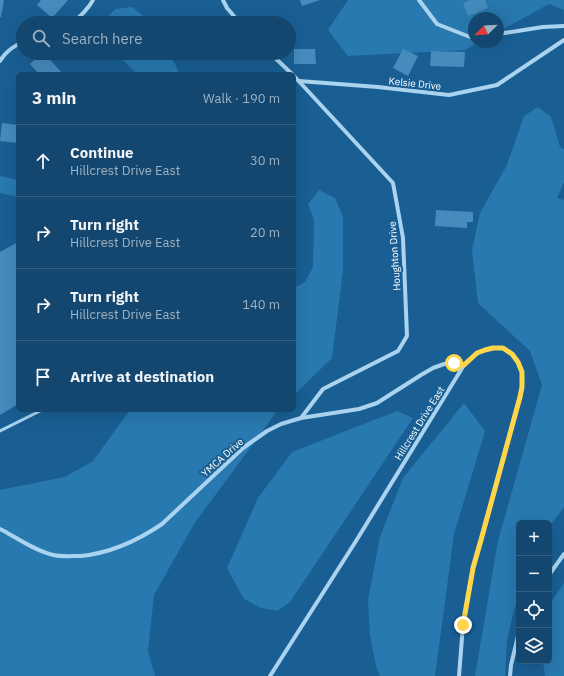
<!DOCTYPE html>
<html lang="en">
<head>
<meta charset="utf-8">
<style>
  body { margin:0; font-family:"IBM Plex Sans",sans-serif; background:#1c4e74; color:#f1f3f6 }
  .controls { position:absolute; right:12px; bottom:12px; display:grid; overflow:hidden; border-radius:6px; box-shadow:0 4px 16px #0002 }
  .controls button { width:36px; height:36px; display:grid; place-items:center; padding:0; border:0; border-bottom:1px solid #325f82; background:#13476f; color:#f1f3f6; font:20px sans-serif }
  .compass { position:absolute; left:468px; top:12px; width:36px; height:36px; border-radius:50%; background:#13476f; box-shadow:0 4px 16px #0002; rotate:246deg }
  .stop { position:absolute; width:12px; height:12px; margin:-9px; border:3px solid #ffd54a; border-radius:50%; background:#fff }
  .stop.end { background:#ffd54a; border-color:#fff; box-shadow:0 1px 4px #0008 }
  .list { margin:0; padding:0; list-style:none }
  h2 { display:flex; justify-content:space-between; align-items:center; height:52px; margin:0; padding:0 16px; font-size:17px }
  h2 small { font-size:13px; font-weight:400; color:#9db2c3 }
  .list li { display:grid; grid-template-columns:26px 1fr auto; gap:12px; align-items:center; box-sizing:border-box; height:72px; padding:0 16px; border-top:1px solid #325f82 }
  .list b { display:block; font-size:15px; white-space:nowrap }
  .list p { margin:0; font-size:13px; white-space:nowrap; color:#9db2c3 }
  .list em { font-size:13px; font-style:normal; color:#9db2c3 }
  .icon { flex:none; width:22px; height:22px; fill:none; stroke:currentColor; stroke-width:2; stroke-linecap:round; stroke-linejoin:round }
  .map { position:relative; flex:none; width:564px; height:676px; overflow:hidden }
  .search { position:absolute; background:#13476f; box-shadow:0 4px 16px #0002; left:16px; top:16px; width:280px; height:44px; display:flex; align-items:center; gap:10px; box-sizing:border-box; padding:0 14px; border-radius:22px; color:#9db2c3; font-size:15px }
  .panel { position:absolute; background:#13476f; box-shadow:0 4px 16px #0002; left:16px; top:72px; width:280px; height:340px; border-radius:6px }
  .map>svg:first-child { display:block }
</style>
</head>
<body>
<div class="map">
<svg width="564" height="676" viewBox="0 0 564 676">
  <rect width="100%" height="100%" fill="#195f94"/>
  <g fill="#2879b0">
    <polygon points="348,0 564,0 564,10 549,4 498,32 498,18 474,18 474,42 479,42 465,50 348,56 328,30"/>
    <polygon points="132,7 146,18 149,23 103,23 104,21 115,9"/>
    <polygon points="116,53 168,53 175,64 179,74 137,74"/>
    <polygon points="538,107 551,117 560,147 564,149 564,182 557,198 564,200 564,507 549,527 549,523 519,523 519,597 514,610 507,640 505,676 475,676 498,541 542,385 530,351 478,303 472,250 480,213 507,165 524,116"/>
    <polygon points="0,176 18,180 18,197 0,193"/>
    <polygon points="319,190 335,198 343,217 343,271 332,358 294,395 294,288 305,282 313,267 314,220 308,204"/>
    <polygon points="464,403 485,431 454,534 435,676 380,676 376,666 370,635 368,600 380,537 403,478"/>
    <polygon points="130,410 278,410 275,414 194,524 154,595 148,651 155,676 0,676 0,490 65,477 93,461"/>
    <polygon points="397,411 413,418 290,602 277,611 261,608 244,599 227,568 258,498 292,452"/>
    <polygon points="564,583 564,676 545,676 543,661 549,661 549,605"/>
  </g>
  <g fill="#458bbd">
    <polygon points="0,0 4,0 1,17 0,17"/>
    <polygon points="41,0 68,0 52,18 37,5"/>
    <polygon points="300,0 320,0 302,6"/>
    <polygon points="470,0 485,0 488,8 468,16 463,3"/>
    <polygon points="294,49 315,49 316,64 294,64"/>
    <polygon points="403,49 418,56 408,76 393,68"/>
    <polygon points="431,51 465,52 464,67 430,66"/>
    <polygon points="42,53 44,53 63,74 39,74 30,64"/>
    <polygon points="2,123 18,125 18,143 0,141"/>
    <polygon points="436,210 473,212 473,222 467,222 467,228 435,226"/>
    <polygon points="18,242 18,404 0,415 0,252"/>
  </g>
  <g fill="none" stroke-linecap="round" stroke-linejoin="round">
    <polyline stroke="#aad3f0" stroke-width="3" points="0,431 42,410"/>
    <g stroke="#aad3f0" stroke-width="4">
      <polyline points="223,0 227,8 240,23"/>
      <polyline points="419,0 437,24 470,37 474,37"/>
      <path d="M 72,23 C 81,16 88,9 93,0"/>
      <polyline points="498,34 543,27 564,26"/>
      <polyline points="270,53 292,74"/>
      <path d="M 0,61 C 6,51 13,46 23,42"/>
      <polyline points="294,76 393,183 403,238 407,336 398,351 323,389 301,418"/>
      <polyline points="299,81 378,87 449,95 497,85 564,40"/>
      <path d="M 0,529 L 4,531 C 20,540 36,551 53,555 C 62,557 72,556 81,556 C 111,553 137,541 162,524 L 243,448 L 267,431 L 281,424 L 301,418 L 359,409 L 377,403 L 421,375 L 433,368 L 444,364 L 454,363 L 464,365"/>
      <polyline points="549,575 564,554"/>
      <polyline points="270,676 356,541 464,365 477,353 485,350 493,348 503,348 512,354 518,362 522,372 522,387 520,397 481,540 473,568 463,625 459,676"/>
      <polyline points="510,676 511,665 519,632"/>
    </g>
  </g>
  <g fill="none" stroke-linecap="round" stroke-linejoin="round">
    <polyline stroke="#ffd54a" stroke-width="5" points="454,363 464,365 477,353 485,350 493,348 503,348 512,354 518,362 522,372 522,387 520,397 481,540 473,568 463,625"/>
  </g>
  <g text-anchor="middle" stroke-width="4" stroke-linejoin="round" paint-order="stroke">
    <g font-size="10" fill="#fff" stroke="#195f94">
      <text transform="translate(415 83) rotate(6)" y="4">Kelsie Drive</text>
      <text transform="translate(394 256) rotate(-94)" y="4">Houghton Drive</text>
      <text transform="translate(419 423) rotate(-58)" y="4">Hillcrest Drive East</text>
      <text transform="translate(222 457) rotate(-42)" y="4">YMCA Drive</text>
    </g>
  </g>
</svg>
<div class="controls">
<button>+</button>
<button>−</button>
<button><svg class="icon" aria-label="locate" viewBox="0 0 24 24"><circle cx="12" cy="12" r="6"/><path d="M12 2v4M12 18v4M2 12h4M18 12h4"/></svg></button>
<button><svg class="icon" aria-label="layers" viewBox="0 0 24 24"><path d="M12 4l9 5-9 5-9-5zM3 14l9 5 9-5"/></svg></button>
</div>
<svg class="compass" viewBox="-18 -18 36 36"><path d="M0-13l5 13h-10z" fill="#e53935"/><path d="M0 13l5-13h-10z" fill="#9db2c3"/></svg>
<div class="stop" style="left:454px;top:363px"></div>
<div class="stop end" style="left:463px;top:625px"></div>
<div class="search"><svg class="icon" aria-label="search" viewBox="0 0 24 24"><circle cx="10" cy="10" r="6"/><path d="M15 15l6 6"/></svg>Search here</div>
<section class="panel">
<h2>3 min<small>Walk · 190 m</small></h2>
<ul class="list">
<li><svg class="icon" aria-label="ahead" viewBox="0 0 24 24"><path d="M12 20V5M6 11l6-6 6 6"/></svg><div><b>Continue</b><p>Hillcrest Drive East</p></div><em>30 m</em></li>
<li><svg class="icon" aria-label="right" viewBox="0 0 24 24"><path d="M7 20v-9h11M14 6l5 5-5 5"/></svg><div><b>Turn right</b><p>Hillcrest Drive East</p></div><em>20 m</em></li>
<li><svg class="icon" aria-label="right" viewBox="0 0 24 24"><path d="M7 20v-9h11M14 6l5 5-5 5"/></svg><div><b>Turn right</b><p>Hillcrest Drive East</p></div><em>140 m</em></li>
<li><svg class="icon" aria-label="arrive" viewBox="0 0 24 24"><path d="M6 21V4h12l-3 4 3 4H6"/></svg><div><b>Arrive at destination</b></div></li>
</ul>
</section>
</div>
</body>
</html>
